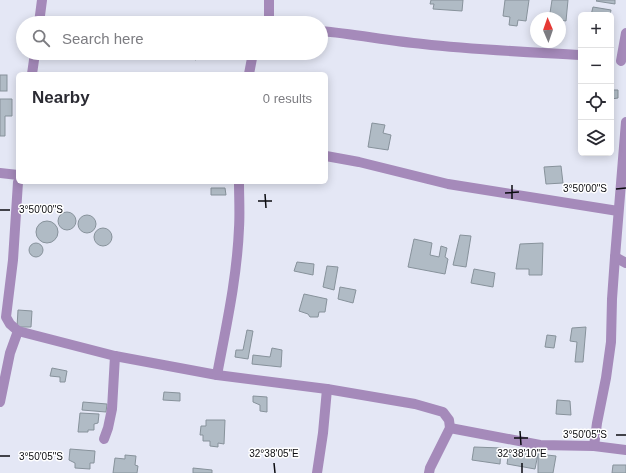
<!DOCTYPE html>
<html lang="en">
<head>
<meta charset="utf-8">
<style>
  body { margin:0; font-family:Arial,sans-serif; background:#f2f2f3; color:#2b2b33 }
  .controls { position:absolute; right:12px; top:12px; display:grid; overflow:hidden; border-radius:6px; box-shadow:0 2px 10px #0003 }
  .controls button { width:36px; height:36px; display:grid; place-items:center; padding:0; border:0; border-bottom:1px solid #e1e1e2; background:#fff; color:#2b2b33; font:20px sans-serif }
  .compass { position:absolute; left:530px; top:12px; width:36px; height:36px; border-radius:50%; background:#fff; box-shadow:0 2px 10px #0003; rotate:358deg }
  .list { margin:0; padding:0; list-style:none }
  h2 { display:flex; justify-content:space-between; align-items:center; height:52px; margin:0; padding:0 16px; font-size:17px }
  h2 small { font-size:13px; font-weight:400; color:#7c7c81 }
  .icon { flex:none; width:22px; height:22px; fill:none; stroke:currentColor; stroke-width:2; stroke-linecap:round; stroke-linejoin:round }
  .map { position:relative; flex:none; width:626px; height:473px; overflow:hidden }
  .search { position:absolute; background:#fff; box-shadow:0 2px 10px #0003; left:16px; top:16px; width:312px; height:44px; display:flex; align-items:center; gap:10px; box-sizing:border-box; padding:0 14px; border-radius:22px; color:#7c7c81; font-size:15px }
  .panel { position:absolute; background:#fff; box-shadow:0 2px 10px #0003; left:16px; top:72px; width:312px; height:112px; border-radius:6px }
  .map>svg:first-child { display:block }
</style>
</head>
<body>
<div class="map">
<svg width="626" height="473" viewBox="0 0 626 473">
  <rect width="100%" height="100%" fill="#e4e7f5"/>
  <g fill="#b0bbc5" stroke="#87929b">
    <polygon points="431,0 463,0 462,11 433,9 434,4 430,4"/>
    <polygon points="505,0 529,0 526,21 518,20 517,26 509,25 510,17 503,16"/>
    <polygon points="552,0 568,0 566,21 560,20 560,18 556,18 556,17 553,16 553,14 550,13"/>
    <polygon points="597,0 615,0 615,4 596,1"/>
    <polygon points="593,7 611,10 610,15 591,15"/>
    <polygon points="189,53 198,53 196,60 188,57"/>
    <rect x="0" y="75" width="7" height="16"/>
    <polygon points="611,90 618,90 618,98 611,99"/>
    <polygon points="0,99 12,99 12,116 5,116 5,136 0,136"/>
    <polygon points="372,123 385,125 383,133 391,135 388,150 368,147"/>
    <polygon points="561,166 563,183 546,184 544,167"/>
    <polygon points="211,188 225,188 226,195 211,195"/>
    <circle cx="67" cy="221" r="9"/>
    <circle cx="87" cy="224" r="9"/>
    <circle cx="47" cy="232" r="11"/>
    <circle cx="103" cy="237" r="9"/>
    <polygon points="460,235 471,236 466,267 453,265"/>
    <polygon points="414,239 432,243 430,255 439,257 441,246 447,248 445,257 448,259 445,274 408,267"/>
    <circle cx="36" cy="250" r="7"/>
    <polygon points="543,243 542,275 529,275 529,269 516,269 520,244"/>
    <polygon points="297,262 314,264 313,275 294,271"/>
    <polygon points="327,266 338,267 334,290 323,287"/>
    <polygon points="474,269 495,273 493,287 471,283"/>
    <polygon points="340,287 356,290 353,303 338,299"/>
    <polygon points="304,294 327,299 325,312 319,312 318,317 310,317 308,314 299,311"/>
    <polygon points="18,310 32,311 31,327 17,327"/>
    <polygon points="586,327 583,362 575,362 577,342 570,341 572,328"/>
    <polygon points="247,330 253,331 248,359 235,357 236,350 243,350"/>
    <polygon points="547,335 556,336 554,348 545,347"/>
    <polygon points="272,348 282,350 281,367 252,364 253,355 270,357"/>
    <polygon points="52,368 67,371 65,382 60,382 60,377 50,376"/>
    <polygon points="164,392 180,393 180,401 163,400"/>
    <polygon points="253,396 267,397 267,412 260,411 260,405 253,402"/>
    <polygon points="557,400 570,401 571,415 556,414"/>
    <polygon points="83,402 107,404 106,412 82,410"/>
    <polygon points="80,413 99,414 98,423 94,424 94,430 88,430 88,432 78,432"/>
    <polygon points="206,420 225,420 224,444 218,443 218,447 210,446 210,441 203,441 203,435 200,435 201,426 206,426"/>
    <polygon points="474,447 501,448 500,464 472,460"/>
    <polygon points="70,449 95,451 94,463 90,463 90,469 75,468 75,463 69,460"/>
    <polygon points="509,450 538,454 535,469 507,464"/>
    <polygon points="538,454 556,456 553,473 538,473"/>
    <polygon points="125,455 136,456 135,465 138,466 137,473 113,473 115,458 125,459"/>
    <polygon points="613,465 626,465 626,473 612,473"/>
    <polygon points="193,468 212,470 212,473 193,473"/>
  </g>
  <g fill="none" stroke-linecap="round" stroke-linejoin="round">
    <g stroke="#a58aba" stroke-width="10">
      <polyline points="39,23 42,0"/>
      <polyline points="269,23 269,0"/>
      <path d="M 321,31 C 355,34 389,41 423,44 C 476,50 529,52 581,55"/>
      <polyline points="621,61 626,33"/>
      <polyline points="32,74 35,53"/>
      <polyline points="249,74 253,53"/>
      <polyline points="326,156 359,162 448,184 618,211"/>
      <polyline points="0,173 18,175"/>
      <polyline points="18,182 13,260 6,317 10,324 18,331 115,356 217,375 327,389 415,404 443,412 449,420 450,428 430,468 429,473"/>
      <polyline points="615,257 626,263"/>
      <path d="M 217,375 C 226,327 237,278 239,228 C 240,213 239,197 239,182"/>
      <polyline points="0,402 10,353 18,331"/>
      <polyline points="450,428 540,445 594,446 626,450"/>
      <polyline points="104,439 108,428 112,409 115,356"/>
      <polyline points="594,446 597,423 606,378 611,342 612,299 615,257 626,122"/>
      <polyline points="317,473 323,433 327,389"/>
    </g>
  </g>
  <path fill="none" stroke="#0b0c10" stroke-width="1.5" d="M 512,185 L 512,199M 616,189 L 626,188M 505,193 L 519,192M 265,194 L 266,208M 258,201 L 272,201M 0,210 L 10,210M 520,431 L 521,445M 616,435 L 626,435M 514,438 L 528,438M 0,456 L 10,456M 274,463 L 275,473M 522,463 L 522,473"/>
  <g font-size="10" text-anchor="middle" fill="#0b0c10" stroke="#fff" stroke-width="3" stroke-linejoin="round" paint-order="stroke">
    <text x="585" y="192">3°50'00"S</text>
    <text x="41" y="213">3°50'00"S</text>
    <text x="585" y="438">3°50'05"S</text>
    <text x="274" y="457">32°38'05"E</text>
    <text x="522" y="457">32°38'10"E</text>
    <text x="41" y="460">3°50'05"S</text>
  </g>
</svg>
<div class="controls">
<button>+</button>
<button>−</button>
<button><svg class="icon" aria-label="locate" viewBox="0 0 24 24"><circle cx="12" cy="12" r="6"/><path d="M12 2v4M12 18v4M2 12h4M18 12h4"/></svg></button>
<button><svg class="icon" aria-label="layers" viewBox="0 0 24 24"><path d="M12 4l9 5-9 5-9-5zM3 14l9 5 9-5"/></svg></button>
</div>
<svg class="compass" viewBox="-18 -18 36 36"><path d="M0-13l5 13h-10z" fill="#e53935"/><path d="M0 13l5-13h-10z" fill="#7c7c81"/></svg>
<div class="search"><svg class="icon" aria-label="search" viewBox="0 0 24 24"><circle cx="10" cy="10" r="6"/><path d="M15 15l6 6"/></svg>Search here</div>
<section class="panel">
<h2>Nearby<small>0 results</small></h2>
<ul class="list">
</ul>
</section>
</div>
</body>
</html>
